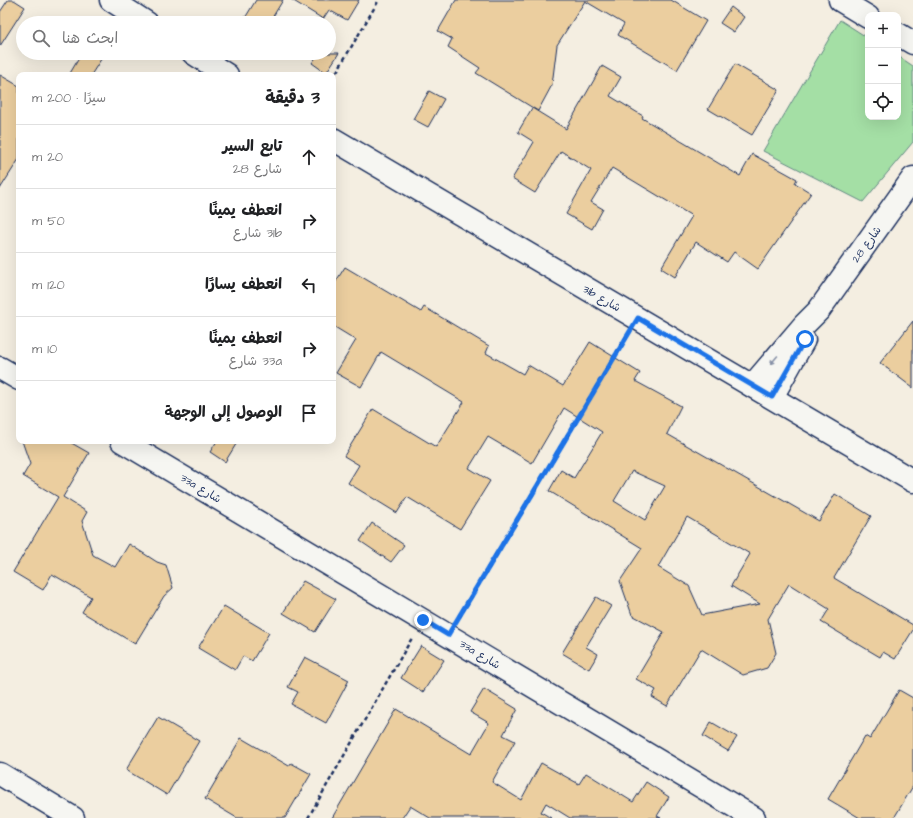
<!DOCTYPE html>
<html lang="ar">
<head>
<meta charset="utf-8">
<style>
  body { margin:0; font-family:"Architects Daughter","Playpen Sans Arabic",sans-serif; background:#f2f2f2; color:#202124; direction:rtl }
  .controls { position:absolute; right:12px; top:12px; display:grid; overflow:hidden; border-radius:8px; box-shadow:0 4px 16px #0002 }
  .controls button { width:36px; height:36px; display:grid; place-items:center; padding:0; border:0; border-bottom:1px solid #e0e0e0; background:#fff; color:#202124; font:20px sans-serif }
  .stop { position:absolute; width:12px; height:12px; margin:-9px; border:3px solid #1a73e8; border-radius:50%; background:#fff }
  .stop.end { background:#1a73e8; border-color:#fff; box-shadow:0 1px 4px #0008 }
  .list { margin:0; padding:0; list-style:none }
  h2 { display:flex; justify-content:space-between; align-items:center; height:52px; margin:0; padding:0 16px; font-size:17px }
  h2 small { font-size:13px; font-weight:400; color:#757577 }
  .list li { display:grid; grid-template-columns:26px 1fr auto; gap:12px; align-items:center; box-sizing:border-box; height:64px; padding:0 16px; border-top:1px solid #e0e0e0 }
  .list b { display:block; font-size:15px; white-space:nowrap }
  .list p { margin:0; font-size:13px; white-space:nowrap; color:#757577 }
  .list em { font-size:13px; font-style:normal; color:#757577 }
  .icon { flex:none; width:22px; height:22px; fill:none; stroke:currentColor; stroke-width:2; stroke-linecap:round; stroke-linejoin:round }
  .map { position:relative; flex:none; width:913px; height:818px; overflow:hidden; direction:ltr }
  .search { position:absolute; background:#fff; box-shadow:0 4px 16px #0002; left:16px; top:16px; width:320px; height:44px; display:flex; align-items:center; gap:10px; box-sizing:border-box; padding:0 14px; border-radius:22px; color:#757577; font-size:15px }
  .panel { position:absolute; background:#fff; box-shadow:0 4px 16px #0002; left:16px; top:72px; width:320px; height:372px; border-radius:8px; direction:rtl }
  .map>svg:first-child { display:block }
</style>
</head>
<body>
<div class="map">
<svg width="913" height="818" viewBox="0 0 913 818">
  <rect width="100%" height="100%" fill="#f4eee1"/>
  <filter id="ink" filterUnits="userSpaceOnUse"><feTurbulence type="fractalNoise" baseFrequency=".025" numOctaves="2"/><feDisplacementMap in="SourceGraphic" scale="8" xChannelSelector="R" yChannelSelector="G"/><feConvolveMatrix kernelMatrix="1 2 1 2 8 2 1 2 1" color-interpolation-filters="sRGB"/></filter>
  <g filter="url(#ink)">
    <polygon fill="#a4dfa5" stroke="#608782" points="840,20 868,38 868,117 898,117 898,56 913,66 913,142 863,202 763,151"/>
    <g fill="#ebce9f" stroke="#1b2f5e" fill-rule="evenodd">
      <polygon points="8,0 14,0 25,7 0,46 0,12"/>
      <polygon points="256,0 283,0 269,23 242,23"/>
      <polygon points="292,0 359,0 347,20 329,10 323,19"/>
      <polygon points="456,0 671,0 706,21 677,70 618,35 624,24 585,1 557,45 552,85 538,111 476,73 480,68 448,47 452,39 438,31"/>
      <polygon points="731,7 744,17 734,32 720,23"/>
      <polygon points="82,53 105,53 91,75 69,75"/>
      <polygon points="319,53 339,53 326,73 312,63"/>
      <polygon points="735,64 779,90 752,135 708,109"/>
      <polygon points="602,66 621,77 610,96 643,116 642,118 740,176 752,154 797,179 795,183 811,193 758,269 734,252 727,262 696,242 675,277 661,268 692,216 612,168 591,202 603,209 592,229 566,214 591,170 561,151 535,193 512,179 534,142 518,132 532,108 566,129"/>
      <polygon points="0,75 19,86 19,159 0,189"/>
      <polygon points="429,91 444,99 428,127 413,119"/>
      <path d="M 345,267 L 421,312 L 424,307 L 489,346 L 486,353 L 523,374 L 528,365 L 563,386 L 590,342 L 640,373 L 635,381 L 681,406 L 667,434 L 819,521 L 835,494 L 871,516 L 834,578 L 913,625 L 913,630 L 895,659 L 883,652 L 880,657 L 821,622 L 829,609 L 789,584 L 768,619 L 776,653 L 767,668 L 743,675 L 701,649 L 667,706 L 652,697 L 656,690 L 636,679 L 664,632 L 632,615 L 620,581 L 642,548 L 549,491 L 561,470 L 574,478 L 602,432 L 564,408 L 532,463 L 488,437 L 469,468 L 490,481 L 460,529 L 407,497 L 397,513 L 348,483 L 359,465 L 344,456 L 373,409 L 436,447 L 464,402 L 381,352 L 361,387 L 336,373 L 356,340 L 333,326 L 333,286 ZM 632,471 L 665,486 L 645,520 L 614,501 ZM 687,517 L 750,554 L 731,586 L 760,604 L 702,615 L 689,586 L 658,567 Z"/>
      <polygon points="913,321 913,388 880,363"/>
      <polygon points="22,441 68,441 89,453 63,497 87,512 82,521 93,555 115,567 129,544 157,562 166,565 173,588 164,596 135,644 82,612 91,597 52,574 43,590 13,572 58,497 23,476 30,464"/>
      <polygon points="217,441 238,441 225,462 210,452"/>
      <polygon points="372,523 404,545 391,562 360,541"/>
      <polygon points="303,581 336,599 315,632 283,613"/>
      <polygon points="596,597 611,606 586,647 598,654 589,669 562,653"/>
      <polygon points="224,606 269,633 252,661 243,656 235,670 198,648"/>
      <polygon points="421,646 444,660 423,692 401,678"/>
      <polygon points="305,657 349,680 326,723 291,704 298,692 288,687"/>
      <polygon points="484,689 517,709 503,735 515,741 492,782 521,800 541,763 579,784 586,773 633,802 646,782 669,797 657,816 661,818 570,818 546,803 541,812 551,818 430,818 410,806 402,818 332,818 396,709 471,754 489,723 470,712"/>
      <polygon points="899,690 913,698 913,786 894,818 860,818 828,799 865,736 870,739"/>
      <polygon points="158,717 199,741 167,795 126,770"/>
      <polygon points="711,722 737,737 728,751 703,736"/>
      <polygon points="241,738 289,766 291,763 311,774 285,818 237,818 205,799"/>
    </g>
    <g fill="none" stroke-linecap="round" stroke-linejoin="round">
      <defs>
        <g id="minor">
          <polyline points="111,0 147,23"/>
          <polyline points="840,0 868,17"/>
          <polyline points="898,34 913,43"/>
          <polyline points="193,53 227,75"/>
          <polyline points="333,139 913,481"/>
          <polyline points="0,368 19,379"/>
          <polyline points="752,386 804,325 819,310 913,178"/>
          <polyline points="772,397 804,340"/>
          <polyline points="122,441 754,818"/>
          <polyline points="0,774 73,818"/>
        </g>
      </defs>
      <use href="#minor" stroke="#1b2f5e" stroke-width="25"/>
      <g stroke="#1b2f5e" stroke-width="2.5" stroke-dasharray="4 3" stroke-linecap="butt">
        <polyline points="333,78 379,0"/>
        <polyline points="459,617 627,336"/>
        <polyline points="308,818 412,638"/>
      </g>
      <use href="#minor" stroke="#f6f6f2" stroke-width="22"/>
    </g>
    <defs><path id="oneway-solid" d="M-6-.8H1V-3.2L6.5 0L1 3.2V.8H-6Z"/></defs>
    <use fill="#8892a8" href="#oneway-solid" transform="translate(774 360) rotate(130)"/>
  </g>
  <g fill="none" stroke-linecap="round" stroke-linejoin="round" filter="url(#ink)">
    <polyline stroke="#1a73e8" stroke-width="5" points="423,620 448,635 638,318 772,397 805,339"/>
  </g>
  <g text-anchor="middle" stroke-width="3.5" stroke-linejoin="round" paint-order="stroke">
    <g font-size="11" fill="#1b2f5e" stroke="#f6f6f2">
      <text transform="translate(866 244) rotate(-54)" y="4">شارع 28</text>
      <text transform="translate(602 298) rotate(30)" y="4">31b شارع</text>
      <text transform="translate(201 488) rotate(31)" y="4">33a شارع</text>
      <text transform="translate(480 654) rotate(31)" y="4">33a شارع</text>
    </g>
  </g>
</svg>
<div class="controls">
<button>+</button>
<button>−</button>
<button><svg class="icon" aria-label="locate" viewBox="0 0 24 24"><circle cx="12" cy="12" r="6"/><path d="M12 2v4M12 18v4M2 12h4M18 12h4"/></svg></button>
</div>
<div class="stop" style="left:805px;top:339px"></div>
<div class="stop end" style="left:423px;top:620px"></div>
<div class="search"><svg class="icon" aria-label="search" viewBox="0 0 24 24"><circle cx="10" cy="10" r="6"/><path d="M15 15l6 6"/></svg>ابحث هنا</div>
<section class="panel">
<h2>3 دقيقة<small>سيرًا · 200 m</small></h2>
<ul class="list">
<li><svg class="icon" aria-label="ahead" viewBox="0 0 24 24"><path d="M12 20V5M6 11l6-6 6 6"/></svg><div><b>تابع السير</b><p>شارع 28</p></div><em>20 m</em></li>
<li><svg class="icon" aria-label="right" viewBox="0 0 24 24"><path d="M7 20v-9h11M14 6l5 5-5 5"/></svg><div><b>انعطف يمينًا</b><p>31b شارع</p></div><em>50 m</em></li>
<li><svg class="icon" aria-label="left" viewBox="0 0 24 24"><path d="M17 20v-9H6M10 6l-5 5 5 5"/></svg><div><b>انعطف يسارًا</b></div><em>120 m</em></li>
<li><svg class="icon" aria-label="right" viewBox="0 0 24 24"><path d="M7 20v-9h11M14 6l5 5-5 5"/></svg><div><b>انعطف يمينًا</b><p>33a شارع</p></div><em>10 m</em></li>
<li><svg class="icon" aria-label="arrive" viewBox="0 0 24 24"><path d="M6 21V4h12l-3 4 3 4H6"/></svg><div><b>الوصول إلى الوجهة</b></div></li>
</ul>
</section>
</div>
</body>
</html>
